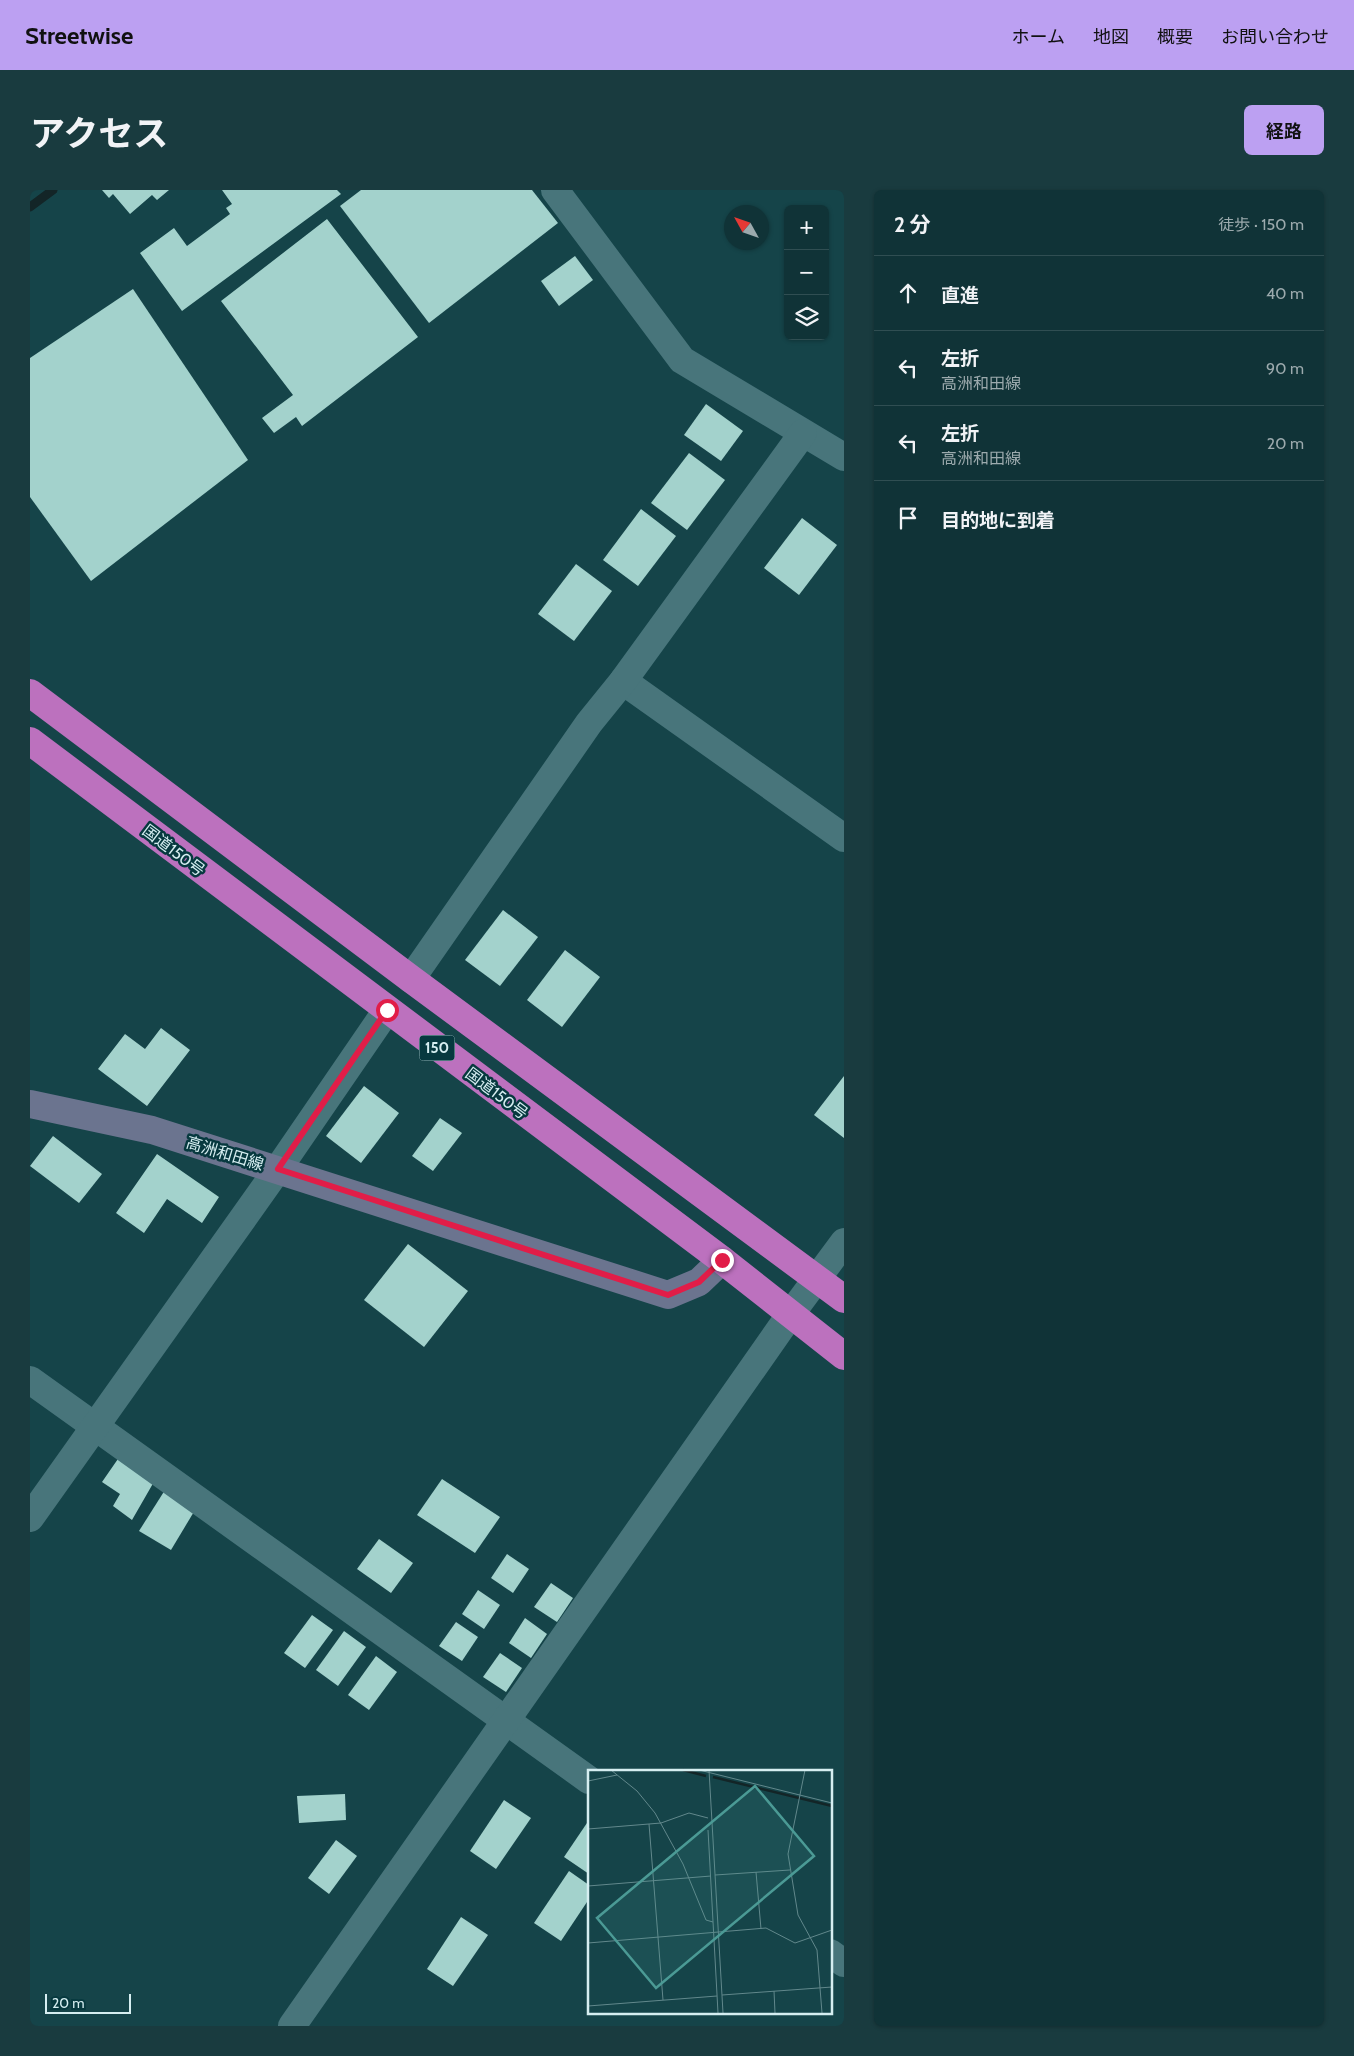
<!DOCTYPE html>
<html lang="ja">
<head>
<meta charset="utf-8">
<style>
  body { margin:0; font-family:Cabin,"Noto Sans JP",sans-serif; background:#193b3f; color:#f1f3f6 }
  .controls { position:absolute; right:15px; top:15px; display:grid; overflow:hidden; border-radius:8px; box-shadow:0 1px 4px #0004 }
  .controls button { width:45px; height:45px; display:grid; place-items:center; padding:0; border:0; border-bottom:1px solid #304e52; background:#103337; color:#f1f3f6; font:25px sans-serif }
  .compass { position:absolute; left:694px; top:15px; width:45px; height:45px; border-radius:50%; background:#103337; box-shadow:0 1px 4px #0004; rotate:310deg }
  .scale { position:absolute; left:15px; bottom:12px; width:86px; box-sizing:border-box; padding-left:5px; border:2px solid #d6eef1; border-top:0; font-size:14px; line-height:18px; white-space:nowrap; color:#d6eef1; -webkit-text-stroke:4px #07393f; paint-order:stroke }
  .stop { position:absolute; width:15px; height:15px; margin:-11px; border:4px solid #e11d48; border-radius:50%; background:#fff }
  .stop.end { background:#e11d48; border-color:#fff; box-shadow:0 1px 5px #0008 }
  .list { margin:0; padding:0; list-style:none }
  h2 { display:flex; justify-content:space-between; align-items:center; height:65px; margin:0; padding:0 20px; font-size:21px }
  h2 small { font-size:16px; font-weight:400; color:#9caaad }
  .list li { display:grid; grid-template-columns:32px 1fr auto; gap:15px; align-items:center; box-sizing:border-box; height:75px; padding:0 20px; border-top:1px solid #304e52 }
  .list b { display:block; font-size:19px; white-space:nowrap }
  .list p { margin:0; font-size:16px; white-space:nowrap; color:#9caaad }
  .list em { font-size:16px; font-style:normal; color:#9caaad }
  .icon { flex:none; width:28px; height:28px; fill:none; stroke:currentColor; stroke-width:2; stroke-linecap:round; stroke-linejoin:round }
  .map { position:relative; flex:none; width:814px; height:1836px; overflow:hidden; border-radius:8px }
  header { display:flex; align-items:center; gap:30px; box-sizing:border-box; height:70px; padding:0 25px; background:#bca0f2; color:#111 }
  header strong { font-size:24px }
  nav { display:flex; gap:28px; margin-inline-start:auto; font-size:18px }
  .intro { display:flex; align-items:center; justify-content:space-between; box-sizing:border-box; height:120px; padding:0 30px }
  h1 { margin:0; font-size:35px }
  .button { padding:12px 22px; border-radius:8px; background:#bca0f2; color:#111; font-size:18px; font-weight:700 }
  main { display:flex; gap:30px; padding:0 30px }
  aside { flex:1; background:#103337; border-radius:8px; box-shadow:0 1px 4px #0004 }
  .map>svg:first-child { display:block }
</style>
</head>
<body>
<header>
<strong>Streetwise</strong>
<nav><a>ホーム</a><a>地図</a><a>概要</a><a>お問い合わせ</a></nav>
</header>
<div class="intro"><h1>アクセス</h1><a class="button">経路</a></div>
<main>
<div class="map">
<svg width="814" height="1836" viewBox="0 0 814 1836">
  <rect width="100%" height="100%" fill="#154449"/>
  <g fill="none" stroke-linecap="round" stroke-linejoin="round">
    <polyline stroke="#132527" stroke-width="9" points="0,17 23,0"/>
  </g>
  <g fill="#a3d2cc">
    <polygon points="72,0 139,0 127,10 122,5 100,24 83,4 79,8"/>
    <polygon points="192,0 307,0 311,4 152,121 110,63 144,38 157,56 200,24 196,18 202,14"/>
    <polygon points="331,0 502,0 528,33 399,133 310,16"/>
    <polygon points="297,29 388,147 272,236 266,227 244,243 232,228 263,205 191,111"/>
    <polygon points="545,66 563,90 529,116 511,91"/>
    <polygon points="103,99 218,270 61,391 0,307 0,168"/>
    <polygon points="676,214 713,241 691,271 654,245"/>
    <polygon points="659,263 695,290 657,340 621,313"/>
    <polygon points="611,319 646,346 608,396 573,370"/>
    <polygon points="772,328 807,355 769,405 734,378"/>
    <polygon points="546,374 582,401 544,451 508,424"/>
    <polygon points="473,720 508,747 470,796 435,770"/>
    <polygon points="535,760 570,787 532,837 497,810"/>
    <polygon points="131,838 160,860 117,916 68,879 95,844 115,859"/>
    <polygon points="814,886 814,948 784,925"/>
    <polygon points="334,896 369,923 331,973 296,946"/>
    <polygon points="410,928 432,943 403,981 382,966"/>
    <polygon points="23,946 72,984 49,1013 0,976"/>
    <polygon points="127,964 189,1007 172,1033 137,1009 114,1043 86,1023"/>
    <polygon points="378,1054 438,1101 394,1157 334,1110"/>
    <polygon points="90,1266 125,1290 102,1330 83,1316 90,1304 72,1292"/>
    <polygon points="412,1289 470,1327 445,1363 387,1325"/>
    <polygon points="135,1300 165,1320 141,1360 109,1341"/>
    <polygon points="349,1349 383,1373 361,1403 327,1379"/>
    <polygon points="477,1364 499,1379 483,1403 461,1388"/>
    <polygon points="521,1393 543,1408 527,1432 504,1417"/>
    <polygon points="448,1400 470,1415 454,1439 432,1424"/>
    <polygon points="282,1425 303,1440 275,1478 254,1463"/>
    <polygon points="495,1428 517,1444 501,1468 479,1453"/>
    <polygon points="426,1432 448,1447 432,1471 409,1456"/>
    <polygon points="314,1441 336,1457 308,1496 286,1480"/>
    <polygon points="470,1463 492,1478 476,1502 453,1487"/>
    <polygon points="346,1466 367,1482 339,1520 318,1505"/>
    <polygon points="315,1604 316,1630 269,1633 267,1606"/>
    <polygon points="474,1610 501,1628 466,1679 440,1661"/>
    <polygon points="559,1630 559,1684 534,1667"/>
    <polygon points="306,1650 327,1666 299,1704 278,1688"/>
    <polygon points="539,1681 559,1695 559,1709 531,1751 504,1733"/>
    <polygon points="431,1727 458,1745 423,1796 397,1779"/>
  </g>
  <g fill="none" stroke-linecap="round" stroke-linejoin="round">
    <g stroke="#48757b" stroke-width="28">
      <polyline points="525,0 652,170 814,267"/>
      <polyline points="593,491 814,648"/>
      <polyline points="381,789 559,533 593,491 773,243"/>
      <polyline points="0,1190 559,1590"/>
      <polyline points="0,1328 248,979 357,820"/>
      <polyline points="800,1763 814,1773"/>
      <polyline points="262,1836 760,1125 814,1052"/>
    </g>
    <polyline stroke="#6b748f" stroke-width="28" points="0,914 122,940 638,1105 669,1092 692,1070"/>
    <g stroke="#bc71be" stroke-width="28">
      <polyline points="0,503 381,789 814,1109"/>
      <polyline points="0,551 692,1070 814,1166"/>
    </g>
  </g>
  <g fill="none" stroke-linecap="round" stroke-linejoin="round">
    <polyline stroke="#e11d48" stroke-width="6" points="357,820 248,979 638,1105 669,1092 692,1070"/>
  </g>
  <g text-anchor="middle" stroke-width="5" stroke-linejoin="round" paint-order="stroke">
    <rect fill="#07393f" stroke="#98b8bc" stroke-width="1" x="389.5" y="845.5" width="35" height="25" rx="4"/>
    <g font-size="15" font-weight="bold" fill="#d6eef1">
      <text x="407" y="863">150</text>
    </g>
    <g font-size="16" fill="#d6eef1" stroke="#07393f">
      <text transform="translate(144 660) rotate(37)" y="6">国道150号</text>
      <text transform="translate(467 903) rotate(37)" y="6">国道150号</text>
      <text transform="translate(195 963) rotate(17)" y="6">高洲和田線</text>
    </g>
  </g>
  <g transform="translate(558 1580)">
    <rect width="244" height="244" fill="#154449"/>
    <path fill="none" stroke="#132527" stroke-width="2.5" d="M 95,0 L 118,6M 125,7 L 244,36"/>
    <path fill="none" stroke="#62888c" stroke-width="1" d="M 23,0 L 49,21 L 67,43 L 95,94 L 118,150 L 125,152M 111,0 L 244,33M 121,0 L 135,243M 217,0 L 200,84 L 210,145 L 229,180 L 234,243M 0,11 L 29,5M 61,54 L 75,230M 0,59 L 73,53 L 101,43 L 120,48M 120,60 L 130,243M 168,102 L 173,159M 127,105 L 202,100M 0,116 L 123,106M 0,173 L 178,158 L 207,173 L 244,160M 186,221 L 187,243M 134,225 L 244,217M 0,236 L 129,226"/>
    <path fill="#4b9a95" fill-opacity="0.15" stroke="#4b9a95" stroke-width="2.5" d="M 167,16 L 226,86 L 68,218 L 9,148 Z"/>
    <rect width="244" height="244" fill="none" stroke="#d6eef1" stroke-width="2.5"/>
  </g>
</svg>
<div class="controls">
<button>+</button>
<button>−</button>
<button><svg class="icon" aria-label="layers" viewBox="0 0 24 24"><path d="M12 4l9 5-9 5-9-5zM3 14l9 5 9-5"/></svg></button>
</div>
<svg class="compass" viewBox="-18 -18 36 36"><path d="M0-13l5 13h-10z" fill="#e53935"/><path d="M0 13l5-13h-10z" fill="#9caaad"/></svg>
<div class="scale">20 m</div>
<div class="stop" style="left:357px;top:820px"></div>
<div class="stop end" style="left:692px;top:1070px"></div>
</div>
<aside>
<h2>2 分<small>徒歩 · 150 m</small></h2>
<ul class="list">
<li><svg class="icon" aria-label="ahead" viewBox="0 0 24 24"><path d="M12 20V5M6 11l6-6 6 6"/></svg><div><b>直進</b></div><em>40 m</em></li>
<li><svg class="icon" aria-label="left" viewBox="0 0 24 24"><path d="M17 20v-9H6M10 6l-5 5 5 5"/></svg><div><b>左折</b><p>高洲和田線</p></div><em>90 m</em></li>
<li><svg class="icon" aria-label="left" viewBox="0 0 24 24"><path d="M17 20v-9H6M10 6l-5 5 5 5"/></svg><div><b>左折</b><p>高洲和田線</p></div><em>20 m</em></li>
<li><svg class="icon" aria-label="arrive" viewBox="0 0 24 24"><path d="M6 21V4h12l-3 4 3 4H6"/></svg><div><b>目的地に到着</b></div></li>
</ul>
</aside>
</main>
</body>
</html>
